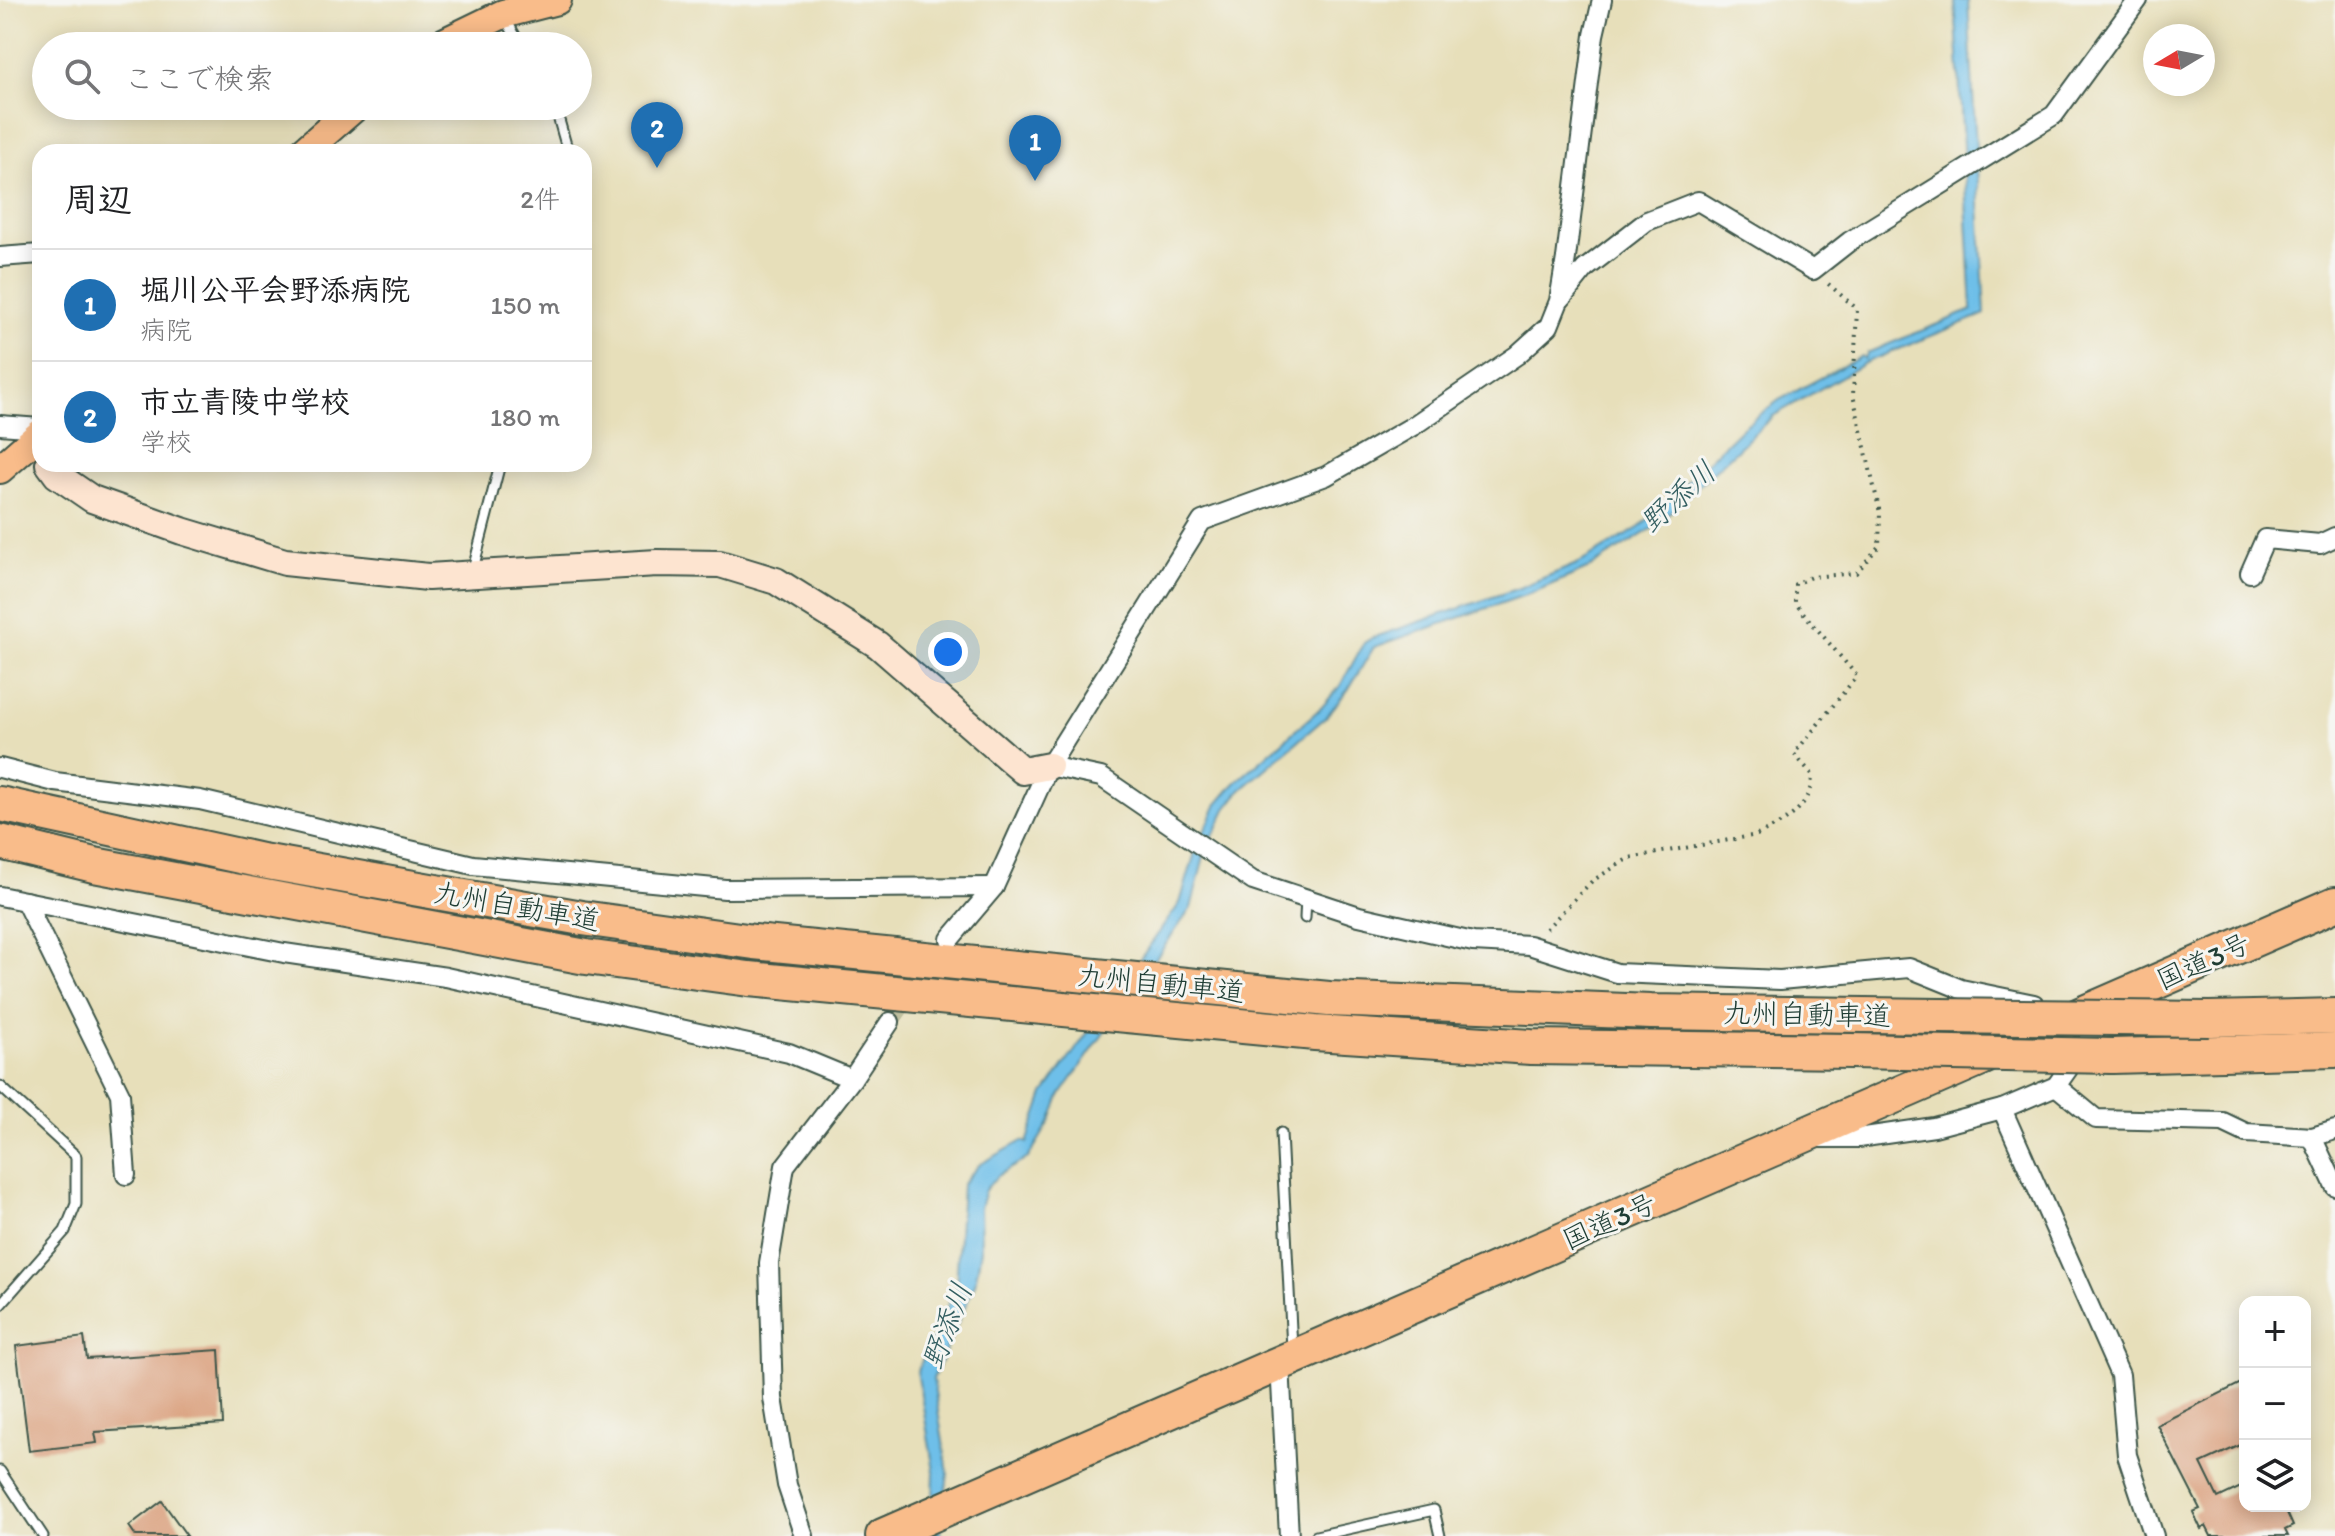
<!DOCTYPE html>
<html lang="ja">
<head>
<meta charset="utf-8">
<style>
  body { margin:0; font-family:Itim,"Klee One",sans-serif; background:#f6f6f6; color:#202124 }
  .controls { position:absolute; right:24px; bottom:24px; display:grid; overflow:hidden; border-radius:16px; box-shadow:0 4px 20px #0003 }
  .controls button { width:72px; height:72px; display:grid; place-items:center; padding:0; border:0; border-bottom:2px solid #e0e0e0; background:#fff; color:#202124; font:40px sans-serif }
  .compass { position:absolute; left:2143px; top:24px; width:72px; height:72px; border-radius:50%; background:#fff; box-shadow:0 4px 20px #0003; rotate:260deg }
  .you { position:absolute; left:948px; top:652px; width:28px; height:28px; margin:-20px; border:6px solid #fff; border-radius:50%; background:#1a73e8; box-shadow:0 0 0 12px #1a73e833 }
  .badge { display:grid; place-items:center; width:52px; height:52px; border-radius:50%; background:#1f6fb2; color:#fff; font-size:26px; font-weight:700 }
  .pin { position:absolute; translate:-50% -66px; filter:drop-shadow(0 2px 4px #0008) }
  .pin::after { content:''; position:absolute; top:42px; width:28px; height:24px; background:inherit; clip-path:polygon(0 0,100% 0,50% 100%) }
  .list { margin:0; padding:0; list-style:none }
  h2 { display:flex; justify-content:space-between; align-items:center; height:104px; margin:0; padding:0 32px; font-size:34px }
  h2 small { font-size:26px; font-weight:400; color:#757577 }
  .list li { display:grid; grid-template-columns:52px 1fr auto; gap:24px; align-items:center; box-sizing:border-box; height:112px; padding:0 32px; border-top:2px solid #e0e0e0 }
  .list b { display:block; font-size:30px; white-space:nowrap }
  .list p { margin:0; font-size:26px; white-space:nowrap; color:#757577 }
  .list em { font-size:26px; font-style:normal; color:#757577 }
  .icon { flex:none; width:44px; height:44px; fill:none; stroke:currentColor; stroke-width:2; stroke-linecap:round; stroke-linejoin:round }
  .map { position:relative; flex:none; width:2335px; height:1536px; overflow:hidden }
  .search { position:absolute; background:#fff; box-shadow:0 4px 20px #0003; left:32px; top:32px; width:560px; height:88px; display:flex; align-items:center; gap:20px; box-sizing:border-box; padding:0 28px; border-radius:44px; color:#757577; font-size:30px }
  .panel { position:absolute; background:#fff; box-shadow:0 4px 20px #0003; left:32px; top:144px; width:560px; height:328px; border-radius:24px }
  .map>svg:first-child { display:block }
</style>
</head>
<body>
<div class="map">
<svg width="2335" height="1536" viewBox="0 0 2335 1536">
  <rect width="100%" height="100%" fill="#f6f6f2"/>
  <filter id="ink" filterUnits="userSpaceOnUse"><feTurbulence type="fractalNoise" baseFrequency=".0125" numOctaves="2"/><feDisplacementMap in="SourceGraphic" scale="16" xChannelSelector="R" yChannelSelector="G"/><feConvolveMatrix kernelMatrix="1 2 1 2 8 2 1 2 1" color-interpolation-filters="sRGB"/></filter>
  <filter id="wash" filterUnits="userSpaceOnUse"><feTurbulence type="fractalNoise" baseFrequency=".006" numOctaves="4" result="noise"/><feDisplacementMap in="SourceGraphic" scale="32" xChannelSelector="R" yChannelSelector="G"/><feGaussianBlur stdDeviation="1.8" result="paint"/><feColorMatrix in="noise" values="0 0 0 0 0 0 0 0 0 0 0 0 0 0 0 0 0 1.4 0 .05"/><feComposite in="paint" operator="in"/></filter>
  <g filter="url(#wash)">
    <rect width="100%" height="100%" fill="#e7dfba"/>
    <polygon fill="#6ebfe9" stroke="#467e8e" stroke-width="2" points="1955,0 1968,0 1985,314 1867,362 1773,416 1653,528 1587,569 1534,592 1374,647 1348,690 1326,717 1241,790 1226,809 1205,853 1191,908 1060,1096 1051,1120 1028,1158 997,1176 985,1190 980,1208 981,1250 975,1284 933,1379 948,1473 940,1536 932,1536 934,1471 917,1371 956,1288 962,1185 979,1165 1022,1141 1027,1143 1044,1094 1180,903 1196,849 1217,804 1235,783 1322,707 1340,686 1364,643 1372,638 1519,588 1579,563 1640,527 1743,427 1779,400 1862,356 1865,359 1867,353 1972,310"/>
    <g id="blocks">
      <g fill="#daa07e">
        <polygon points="84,1337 87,1359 219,1350 223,1424 95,1432 97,1443 29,1451 16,1346"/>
        <polygon points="2245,1381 2245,1443 2201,1463 2218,1498 2245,1485 2245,1506 2284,1506 2293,1526 2285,1530 2288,1536 2211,1536 2206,1526 2201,1529 2193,1512 2200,1509 2157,1425"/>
        <polygon points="162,1501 187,1536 136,1536 129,1526"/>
      </g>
    </g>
  </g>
  <g filter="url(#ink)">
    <use href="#blocks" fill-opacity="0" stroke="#3d5548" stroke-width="2"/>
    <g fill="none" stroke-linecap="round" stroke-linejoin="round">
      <polyline stroke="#bfbf9f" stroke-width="18" stroke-dasharray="18 9" stroke-linecap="butt" points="890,1022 936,957"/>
      <defs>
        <g id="lane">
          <polyline points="505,18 521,46"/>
          <polyline points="555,106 568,152"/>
          <polyline points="472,573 500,464"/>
          <polyline points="1305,918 1306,897"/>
          <polyline points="0,1086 76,1156 76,1204 65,1231 0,1305"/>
          <polyline points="1281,1133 1292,1349"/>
          <polyline points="0,1471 43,1536"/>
          <polyline points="1316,1536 1434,1510 1440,1536"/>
        </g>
        <g id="street">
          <polyline points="0,257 40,254"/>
          <polyline points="1561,299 1585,269 1647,221 1698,201 1813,270 1850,241 2054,115 2138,0"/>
          <polyline points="0,425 40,428"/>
          <polyline points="2250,573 2265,539 2320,544 2335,537"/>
          <polyline points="1049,766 1101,777 1253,881 1359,916 1473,942 1529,945 1617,973 1780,980 1909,968 1961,989 2034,1004"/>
          <polyline points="0,768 55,782 200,800 473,865 725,889 994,887"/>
          <polyline points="0,896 284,953 446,977 789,1053 852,1079"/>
          <polyline points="25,901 120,1094 126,1175"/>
          <polyline points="950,939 994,887 1049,766 1202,521 1326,476 1413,426 1517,355 1549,326 1559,301 1566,258 1594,35 1602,0"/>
          <polyline points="2056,1086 2096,1119 2223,1122 2246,1133 2312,1137 2335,1130"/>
          <polyline points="2002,1109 2120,1375 2127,1455 2154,1536"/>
          <polyline points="2312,1137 2335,1186"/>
          <polyline points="1818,1138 1858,1138 1934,1127 2002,1109 2056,1086 2105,1017"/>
          <polyline points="1280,1364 1289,1536"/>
          <polyline points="804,1536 787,1485 773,1398 769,1263 785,1166 852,1079 890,1022"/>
        </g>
        <polyline id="secondary" points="49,464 57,475 92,499 182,531 285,562 428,577 657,563 720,564 776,581 878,645 1023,771 1049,766"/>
        <g id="primary">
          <polyline points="437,46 503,14 557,0"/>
          <polyline points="303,152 356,106"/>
          <polyline points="0,469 40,434"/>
        </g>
        <g id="highway">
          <polyline points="0,804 262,861 582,918 754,942 1329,999 1651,1012 1940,1016"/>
          <polyline points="0,842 94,865 586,957 749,979 1315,1033 1531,1047 1851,1051"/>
          <polyline points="2209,1019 2335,1016"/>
          <polyline points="2112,1056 2335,1050"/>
          <polyline points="883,1536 2335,904"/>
        </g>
      </defs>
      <use href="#lane" stroke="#3d5548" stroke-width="13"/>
      <use href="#street" stroke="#3d5548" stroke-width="22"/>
      <use href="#secondary" stroke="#3d5548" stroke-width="30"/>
      <use href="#primary" stroke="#3d5548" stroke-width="32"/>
      <use href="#highway" stroke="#3d5548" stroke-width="38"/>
      <path stroke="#3d5548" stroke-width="4" stroke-dasharray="2 6" stroke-linecap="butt" d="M 1546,929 L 1592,881 L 1629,858 L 1757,835 C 1785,823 1812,807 1812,774 L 1794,754 L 1857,676 L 1795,603 L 1795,584 L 1811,577 L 1856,573 L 1879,546 L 1880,513 L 1853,395 L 1857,309 L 1826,282"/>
      <use href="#lane" stroke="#fff" stroke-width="9"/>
      <use href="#street" stroke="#fff" stroke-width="18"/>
      <use href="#secondary" stroke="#fde4d0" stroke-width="26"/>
      <use href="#primary" stroke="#f9bc8a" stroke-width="28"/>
      <use href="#highway" stroke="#f9bc8a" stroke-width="34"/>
      <defs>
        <g id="highway-bridge">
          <polyline points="1940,1016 2209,1019"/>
          <polyline points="1851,1051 2112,1056"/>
        </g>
      </defs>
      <use href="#highway-bridge" stroke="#3d5548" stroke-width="38" stroke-linecap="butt"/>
      <use href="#highway-bridge" stroke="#f9bc8a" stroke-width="34"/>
    </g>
  </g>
  <g text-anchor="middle" stroke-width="6" stroke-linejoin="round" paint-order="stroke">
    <g font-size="28" fill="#1f3d34" stroke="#f6f6f2">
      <text transform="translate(517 906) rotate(10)" y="10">九州自動車道</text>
      <text transform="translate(2203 961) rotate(-24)" y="10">国道3号</text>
      <text transform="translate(1161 983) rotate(6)" y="10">九州自動車道</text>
      <text transform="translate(1807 1014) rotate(1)" y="10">九州自動車道</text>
      <text transform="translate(1609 1221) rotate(-24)" y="10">国道3号</text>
    </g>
    <g font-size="30" font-style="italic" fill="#335e61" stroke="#f6f6f2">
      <text transform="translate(1678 497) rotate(-42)" y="10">野添川</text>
      <text transform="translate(947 1326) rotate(-69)" y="10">野添川</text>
    </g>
  </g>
</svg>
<div class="controls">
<button>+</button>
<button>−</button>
<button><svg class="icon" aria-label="layers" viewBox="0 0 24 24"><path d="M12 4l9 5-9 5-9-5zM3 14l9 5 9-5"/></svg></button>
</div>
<svg class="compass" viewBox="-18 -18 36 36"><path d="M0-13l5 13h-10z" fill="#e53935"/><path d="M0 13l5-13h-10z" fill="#757577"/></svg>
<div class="you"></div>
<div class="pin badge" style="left:1035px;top:181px">1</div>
<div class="pin badge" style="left:657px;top:168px">2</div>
<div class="search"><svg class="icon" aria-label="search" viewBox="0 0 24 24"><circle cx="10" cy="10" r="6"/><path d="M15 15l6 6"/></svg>ここで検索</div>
<section class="panel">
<h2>周辺<small>2件</small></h2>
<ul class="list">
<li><span class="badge">1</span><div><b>堀川公平会野添病院</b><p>病院</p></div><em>150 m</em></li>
<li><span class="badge">2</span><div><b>市立青陵中学校</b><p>学校</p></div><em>180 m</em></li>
</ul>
</section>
</div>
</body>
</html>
